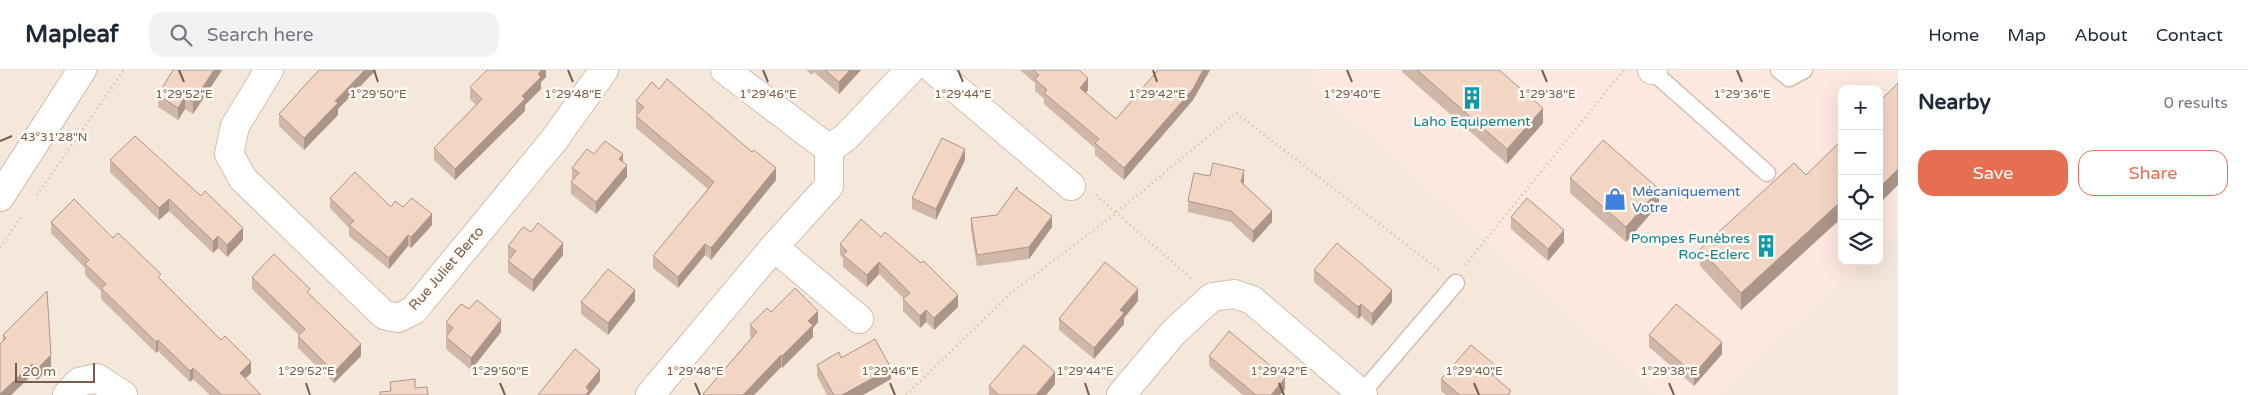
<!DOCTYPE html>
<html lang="en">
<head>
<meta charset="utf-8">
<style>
  body { margin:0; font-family:"Varela Round",sans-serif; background:#f2f2f3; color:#1f2937 }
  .controls { position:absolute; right:15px; top:15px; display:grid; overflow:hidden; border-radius:10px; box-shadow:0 5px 20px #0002 }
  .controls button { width:45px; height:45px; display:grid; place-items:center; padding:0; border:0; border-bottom:1px solid #e0e1e3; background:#fff; color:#1f2937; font:25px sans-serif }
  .scale { position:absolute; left:15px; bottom:12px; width:80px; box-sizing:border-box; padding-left:5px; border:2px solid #7a5c4d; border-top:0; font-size:14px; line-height:18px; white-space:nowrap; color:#7a5c4d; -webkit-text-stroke:4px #fffaf3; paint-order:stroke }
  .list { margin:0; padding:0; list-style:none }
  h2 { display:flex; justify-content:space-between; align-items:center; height:65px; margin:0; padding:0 20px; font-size:21px }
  h2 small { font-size:16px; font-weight:400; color:#747a83 }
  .actions { display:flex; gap:10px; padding:15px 20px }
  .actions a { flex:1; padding:11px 0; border:1px solid #e76f51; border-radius:15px; text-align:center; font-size:18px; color:#e76f51 }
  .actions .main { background:#e76f51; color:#fff }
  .icon { flex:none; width:28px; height:28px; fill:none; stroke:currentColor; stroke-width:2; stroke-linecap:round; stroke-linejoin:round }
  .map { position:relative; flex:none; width:1898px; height:325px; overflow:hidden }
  header { display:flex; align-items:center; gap:30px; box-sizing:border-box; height:70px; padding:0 25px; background:#fff; border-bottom:1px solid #e0e1e3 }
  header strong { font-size:24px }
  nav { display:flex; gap:28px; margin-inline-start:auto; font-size:18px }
  .search { width:350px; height:45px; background:#f2f2f3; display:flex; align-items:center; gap:12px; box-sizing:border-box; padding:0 18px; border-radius:15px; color:#747a83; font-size:19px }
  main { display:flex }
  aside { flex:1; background:#fff }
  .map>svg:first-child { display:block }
</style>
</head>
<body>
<header>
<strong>Mapleaf</strong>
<div class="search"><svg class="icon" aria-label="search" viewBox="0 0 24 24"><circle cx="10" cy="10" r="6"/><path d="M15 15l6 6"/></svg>Search here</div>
<nav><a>Home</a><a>Map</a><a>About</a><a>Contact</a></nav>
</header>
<main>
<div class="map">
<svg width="1898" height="325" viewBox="0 0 1898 325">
  <rect width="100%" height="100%" fill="#fdf6ec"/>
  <path fill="#f5e8da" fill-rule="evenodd" d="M 0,0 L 1898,0 L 1898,325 L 0,325 ZM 1842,19 L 1879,19 L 1879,191 L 1842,191 Z"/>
  <polygon fill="#fde8e0" points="1315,0 1898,0 1898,162 1879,179 1879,19 1842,19 1842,191 1866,191 1717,325 1657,325 1306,9"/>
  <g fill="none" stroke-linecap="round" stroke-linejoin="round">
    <defs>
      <g id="service">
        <polyline points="1779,0 1789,8 1804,0"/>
        <polyline points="1652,1 1767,103"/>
        <polyline points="1361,324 1456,213"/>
      </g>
      <g id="minor">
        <polyline points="269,0 235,56 229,84 243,109 384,245 398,248 414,240 554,70 604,0"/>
        <polyline points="725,0 829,79"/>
        <polyline points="934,0 1071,116"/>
        <polyline points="1652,0 1653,0"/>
        <polyline points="774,177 859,249"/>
        <polyline points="67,325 79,312 97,308 123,325"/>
        <polyline points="650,325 774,177 829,116 829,79 846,67 910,0"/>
        <polyline points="1121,325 1173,263 1212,227 1234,224 1252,230 1363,325"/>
      </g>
      <polyline id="tertiary" points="0,127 82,0"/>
    </defs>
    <use href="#service" stroke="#d1beb0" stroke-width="19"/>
    <use href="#minor" stroke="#d1beb0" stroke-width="30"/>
    <use href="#tertiary" stroke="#d1beb0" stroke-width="30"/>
    <g stroke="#d9b8a5" stroke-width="3" stroke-dasharray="1 4" stroke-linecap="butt">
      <polyline points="37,125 124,0"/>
      <polyline points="1096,125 1193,210"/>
      <polyline points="0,177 21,147"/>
      <polyline points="1465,195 1624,0"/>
      <polyline points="906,325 1010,224 1116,143 1236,43 1439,200"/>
    </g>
    <use href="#service" stroke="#fff" stroke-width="16"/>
    <use href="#minor" stroke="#fff" stroke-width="28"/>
    <use href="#tertiary" stroke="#fff" stroke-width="28"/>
  </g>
  <g fill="#d1b7a8">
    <polygon points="173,0 222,0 193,44 185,39 178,50 158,37 158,25"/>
    <polygon points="319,0 376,0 338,39 338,45 304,80 279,56 279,44"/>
    <polygon points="546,0 546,7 541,12 541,19 525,35 525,41 455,110 434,90 434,78 476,35 470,29 470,17"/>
    <polygon points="806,0 861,0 839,24 814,2 812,5"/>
    <polygon points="1020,0 1079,0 1088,20 1086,23 1116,49 1158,0 1210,0 1193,30 1124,110 1095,85 1095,78 1044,34 1044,29 1035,21 1035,13"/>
    <polygon points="1402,0 1499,0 1543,53 1507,94 1402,2"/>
    <polygon points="659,19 776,110 711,190 705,185 678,218 653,198 653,186 708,119 636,58 636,46 638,44 636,43 636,31"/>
    <polygon points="1842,70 1842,157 1837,152 1741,240 1700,196 1700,179 1806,105"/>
    <polygon points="594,84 623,92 627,107 596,144 571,124 571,112 573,110 572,110 572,98"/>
    <polygon points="110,90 243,170 227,187 218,178 213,183 169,141 159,150 110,102"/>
    <polygon points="965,90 936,150 912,139 912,128"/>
    <polygon points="1210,106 1244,111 1244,114 1272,152 1253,173 1231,152 1188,142 1188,131"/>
    <polygon points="1570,108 1659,134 1626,172 1570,123"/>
    <polygon points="1017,120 1052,157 1029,189 977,196 971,160 971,148 997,145"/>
    <polygon points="330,128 391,137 403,137 432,155 411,178 408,176 389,199 349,166 349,158 330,138"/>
    <polygon points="1511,147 1564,172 1548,191 1511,159"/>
    <polygon points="861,149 958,237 934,260 926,252 920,258 903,241 903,228 879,204 867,217 843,197 843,189 840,185 840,174"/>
    <polygon points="51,152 113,168 161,210 251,303 245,308 261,325 210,325 193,309 190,312 158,281 156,283 101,229 101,221 85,205 85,198 51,163"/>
    <polygon points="531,162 563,185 533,222 508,203 508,191 509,189 508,188 508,176"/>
    <polygon points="1314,200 1392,232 1372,256 1361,246 1358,249 1314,212"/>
    <polygon points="252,207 310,225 361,286 334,313 298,278 298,266 299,265 252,219"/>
    <polygon points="635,231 608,265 581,244 581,232"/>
    <polygon points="1138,231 1124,248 1124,254 1094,289 1059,260 1059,249"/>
    <polygon points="469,239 501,262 471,300 446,279 446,267 447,265 446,264 446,252"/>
    <polygon points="771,242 818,252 813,258 813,267 782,298 781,297 754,325 703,325 703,324 751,268 750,266 750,255"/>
    <polygon points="3,265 51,296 37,310 32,305 11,325 0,325"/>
    <polygon points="1649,265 1722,284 1694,316 1649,277"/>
    <polygon points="1209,286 1285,319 1280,325 1243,325 1209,296"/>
    <polygon points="817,295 891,309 863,325 827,325 817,306"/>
    <polygon points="1494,307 1511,325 1446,325 1441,321 1441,309"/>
    <polygon points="1055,314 1046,325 989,325 989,316"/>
  </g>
  <g fill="#aa9588">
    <polygon points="214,0 222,0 193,44 193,32"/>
    <polygon points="365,0 376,0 338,39 338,45 304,80 304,68 335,31"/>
    <polygon points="542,0 546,0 546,7 541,12 541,19 525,35 525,41 455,110 455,99 522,26 538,4"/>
    <polygon points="850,0 861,0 839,24 839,12"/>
    <polygon points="1203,0 1210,0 1193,30 1124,110 1124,98"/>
    <polygon points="1088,8 1088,20 1080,30 1080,18"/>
    <polygon points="185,27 185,39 178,50 178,38"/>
    <polygon points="1543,38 1543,53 1507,94 1507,79"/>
    <polygon points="965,79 965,90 936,150 936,139"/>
    <polygon points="623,84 623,96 619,89"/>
    <polygon points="627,95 627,107 596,144 596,132"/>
    <polygon points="776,98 776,110 711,190 711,178"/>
    <polygon points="1898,99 1898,115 1879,134 1879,118"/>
    <polygon points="1244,100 1244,111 1241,123 1241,112"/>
    <polygon points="1659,119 1659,134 1626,172 1626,157"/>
    <polygon points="169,129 169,141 159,150 159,138"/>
    <polygon points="1837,135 1837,152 1741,240 1741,223"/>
    <polygon points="1272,141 1272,152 1253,173 1253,161"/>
    <polygon points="432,144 432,155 411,178 411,167"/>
    <polygon points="1052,146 1052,157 1029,189 1029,177"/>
    <polygon points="243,158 243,170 227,187 227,175"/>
    <polygon points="1564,160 1564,172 1548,191 1548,179"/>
    <polygon points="408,165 408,176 389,199 389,188"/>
    <polygon points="218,166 218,178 213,183 213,171"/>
    <polygon points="563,173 563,185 533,222 533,210"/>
    <polygon points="705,174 705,185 678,218 678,207"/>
    <polygon points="879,192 879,204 867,217 867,205"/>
    <polygon points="1138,219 1138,231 1124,248 1124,254 1094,289 1094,278 1120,240"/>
    <polygon points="635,220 635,231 608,265 608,253"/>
    <polygon points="1392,220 1392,232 1372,256 1372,244"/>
    <polygon points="958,225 958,237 934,260 934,248"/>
    <polygon points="1361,234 1361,246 1358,249 1358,237"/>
    <polygon points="926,240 926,252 920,258 920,246"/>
    <polygon points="818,241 818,252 813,258 813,267 782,298 782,286 808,251"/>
    <polygon points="501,250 501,262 471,300 471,288"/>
    <polygon points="158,270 158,281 156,283 156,272"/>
    <polygon points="1722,272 1722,284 1694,316 1694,304"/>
    <polygon points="361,274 361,286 334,313 334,302"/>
    <polygon points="51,285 51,296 37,310 37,299"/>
    <polygon points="781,285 781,297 754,325 743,325"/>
    <polygon points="251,292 251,303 240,314 240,303"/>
    <polygon points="32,294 32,305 11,325 0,325 0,324"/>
    <polygon points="1495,295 1495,307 1489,302"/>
    <polygon points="193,298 193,309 190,312 190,301"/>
    <polygon points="891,298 891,309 863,325 842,325"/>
    <polygon points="600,300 600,311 589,325 586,325 586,317"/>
    <polygon points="1055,302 1055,314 1046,325 1036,325"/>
    <polygon points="1285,308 1285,319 1280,325 1271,325"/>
  </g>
  <g fill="#f3d5c3" stroke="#aa9588">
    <polygon points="173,0 214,0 193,32 185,27 178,38 158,25"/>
    <polygon points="319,0 365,0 335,31 338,33 304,68 279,44"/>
    <polygon points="487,0 542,0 538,4 541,7 522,26 525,29 455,99 434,78 482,29 470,17"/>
    <polygon points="825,0 850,0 839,12"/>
    <polygon points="1033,0 1079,0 1088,8 1080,18 1116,49 1158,0 1203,0 1193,19 1124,98 1095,73 1099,69 1044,23 1047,20 1035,9 1039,5"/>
    <polygon points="1417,0 1499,0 1543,38 1507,79"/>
    <polygon points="667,9 752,82 754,80 776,98 711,178 705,174 678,207 653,186 714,112 636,46 644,37 636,31 652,12 659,19"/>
    <polygon points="1898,13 1898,99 1879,118 1879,32"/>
    <polygon points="135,66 201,126 205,121 243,158 227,175 218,166 213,171 169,129 159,138 110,90"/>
    <polygon points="942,68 965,79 936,139 912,128"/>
    <polygon points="1603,70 1659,119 1626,157 1570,108"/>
    <polygon points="1842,70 1842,140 1837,135 1741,223 1700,179 1794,93 1806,105"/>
    <polygon points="605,71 623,84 619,89 627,95 596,132 571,112 579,103 572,98 587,79 594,84"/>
    <polygon points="1213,93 1244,100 1241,112 1272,141 1253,161 1231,141 1188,131 1194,103 1210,106"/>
    <polygon points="355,102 391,137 395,131 403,137 412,128 432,144 411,167 408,165 389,188 349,155 354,151 330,128"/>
    <polygon points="1017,117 1017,120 1052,146 1029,177 977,185 971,148 997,145"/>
    <polygon points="1527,128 1564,160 1548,179 1511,147"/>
    <polygon points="74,129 113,168 118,163 161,204 158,207 221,270 225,266 251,292 240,303 261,325 222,325 193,298 190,301 158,270 156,272 101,218 106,214 85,194 89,190 51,152"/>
    <polygon points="861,149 881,167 885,162 921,193 924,191 958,225 934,248 926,240 920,246 903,229 910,223 879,192 867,205 843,185 847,181 840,174"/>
    <polygon points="538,153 563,173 533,210 508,191 516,181 508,176 523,157 531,162"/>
    <polygon points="1337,173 1392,220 1372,244 1361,234 1358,237 1314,200"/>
    <polygon points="274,184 310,219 307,222 361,274 334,302 298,266 305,259 252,207"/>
    <polygon points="1105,192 1138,219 1120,240 1124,243 1094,278 1059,249"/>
    <polygon points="608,199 635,220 608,253 581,232"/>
    <polygon points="795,218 818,241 808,251 813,255 782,286 781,285 743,325 704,325 703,324 757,262 750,255 767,238 771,242"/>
    <polygon points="47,221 51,285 37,299 32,294 0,324 0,274 6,268 3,265"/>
    <polygon points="477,230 501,250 471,288 446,267 453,258 446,252 461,234 469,239"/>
    <polygon points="1676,234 1722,272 1694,304 1649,265"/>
    <polygon points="1229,261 1285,308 1271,325 1256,325 1209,286"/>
    <polygon points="875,269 891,298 842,325 834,325 817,295 839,282 841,288"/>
    <polygon points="1024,275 1055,302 1036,325 999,325 989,316"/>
    <polygon points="1471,275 1495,295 1489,302 1511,321 1507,325 1460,325 1441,309"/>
    <polygon points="575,279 600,300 586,317 589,321 586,325 538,325"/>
    <polygon points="415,309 415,318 427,317 428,325 380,325 380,322 391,321 390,312"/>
  </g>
  <path fill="none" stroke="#7a5c4d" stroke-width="2" d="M 179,0 L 184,12M 374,0 L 378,12M 568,0 L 573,12M 763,0 L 768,12M 958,0 L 963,12M 1153,0 L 1157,12M 1347,0 L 1352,12M 1542,0 L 1547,12M 1737,0 L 1742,12M 0,71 L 12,66M 306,313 L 310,325M 500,313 L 505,325M 695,313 L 700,325M 890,313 L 895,325M 1085,313 L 1089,325M 1279,313 L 1284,325M 1474,313 L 1479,325M 1669,313 L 1674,325"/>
  <defs>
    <symbol id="building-bare" viewBox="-9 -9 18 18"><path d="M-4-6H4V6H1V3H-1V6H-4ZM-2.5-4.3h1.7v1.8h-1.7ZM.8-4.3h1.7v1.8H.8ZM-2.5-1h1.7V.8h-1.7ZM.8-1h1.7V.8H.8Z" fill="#0f9aa8" stroke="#fffaf3" stroke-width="2.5" paint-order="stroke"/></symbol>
    <symbol id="shop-bare" viewBox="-9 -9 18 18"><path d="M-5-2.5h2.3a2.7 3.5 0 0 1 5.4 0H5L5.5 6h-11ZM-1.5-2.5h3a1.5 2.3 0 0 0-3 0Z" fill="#3f7fe0" stroke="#fffaf3" stroke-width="2.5" paint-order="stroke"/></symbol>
  </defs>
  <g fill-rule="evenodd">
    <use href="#building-bare" x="1456" y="12" width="32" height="32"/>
    <use href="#shop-bare" x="1599" y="113" width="32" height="32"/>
    <use href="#building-bare" x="1750" y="160" width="32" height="32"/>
  </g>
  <g text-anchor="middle" stroke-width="5" stroke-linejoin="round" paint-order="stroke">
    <g font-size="14" fill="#0d838f" stroke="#fffaf3">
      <text x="1472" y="56">Laho Equipement</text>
      <text x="1750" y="173" text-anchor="end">Pompes Funèbres<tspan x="1750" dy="16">Roc-Eclerc</tspan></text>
    </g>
    <g font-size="14" fill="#366cbe" stroke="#fffaf3" text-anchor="start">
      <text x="1632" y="126">Mécaniquement<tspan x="1632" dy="16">Votre</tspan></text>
    </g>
    <g font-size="14" fill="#7a5c4d" stroke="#fffaf3">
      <text transform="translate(446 198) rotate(-49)" y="5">Rue Juliet Berto</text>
    </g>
  </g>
  <g font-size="12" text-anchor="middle" fill="#7a5c4d" stroke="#fffaf3" stroke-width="5" stroke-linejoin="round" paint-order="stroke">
    <text x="184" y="28">1°29'52"E</text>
    <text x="1352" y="28">1°29'40"E</text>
    <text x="378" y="28">1°29'50"E</text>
    <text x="573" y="28">1°29'48"E</text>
    <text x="768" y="28">1°29'46"E</text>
    <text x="963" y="28">1°29'44"E</text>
    <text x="1157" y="28">1°29'42"E</text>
    <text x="1547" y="28">1°29'38"E</text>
    <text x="1742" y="28">1°29'36"E</text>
    <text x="54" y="71">43°31'28"N</text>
    <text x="306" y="305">1°29'52"E</text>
    <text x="500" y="305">1°29'50"E</text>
    <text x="695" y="305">1°29'48"E</text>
    <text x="890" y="305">1°29'46"E</text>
    <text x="1085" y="305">1°29'44"E</text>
    <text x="1279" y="305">1°29'42"E</text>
    <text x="1474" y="305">1°29'40"E</text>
    <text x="1669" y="305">1°29'38"E</text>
  </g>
</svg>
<div class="controls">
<button>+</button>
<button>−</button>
<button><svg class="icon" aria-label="locate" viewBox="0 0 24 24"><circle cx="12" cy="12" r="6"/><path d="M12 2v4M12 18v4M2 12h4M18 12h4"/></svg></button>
<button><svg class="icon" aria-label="layers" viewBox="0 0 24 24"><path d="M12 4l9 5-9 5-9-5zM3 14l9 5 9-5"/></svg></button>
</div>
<div class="scale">20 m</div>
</div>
<aside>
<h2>Nearby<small>0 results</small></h2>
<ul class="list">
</ul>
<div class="actions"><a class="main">Save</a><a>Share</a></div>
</aside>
</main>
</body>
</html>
